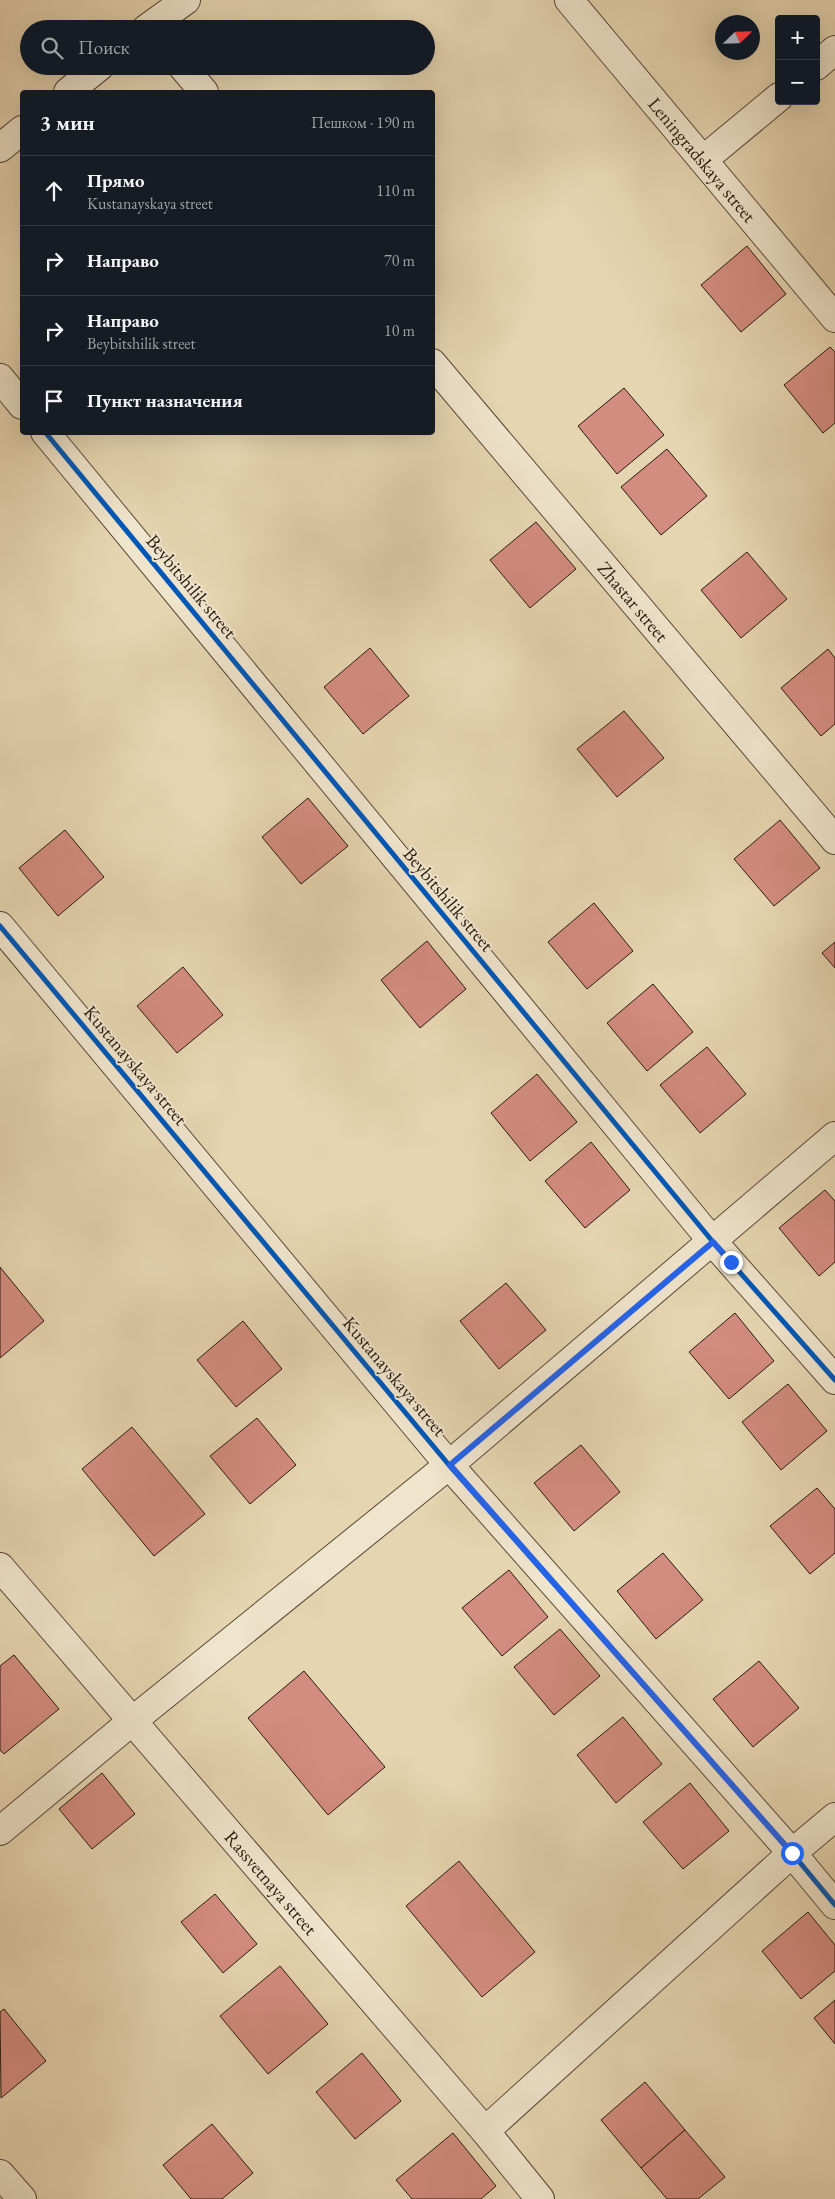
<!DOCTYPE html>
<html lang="ru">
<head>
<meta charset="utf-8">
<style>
  body { margin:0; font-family:"EB Garamond",serif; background:#242831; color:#f1f3f6 }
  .controls { position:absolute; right:15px; top:15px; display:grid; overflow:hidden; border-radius:5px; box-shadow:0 5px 20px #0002 }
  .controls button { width:45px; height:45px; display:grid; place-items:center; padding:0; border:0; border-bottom:1px solid #363941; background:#171b24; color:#f1f3f6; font:25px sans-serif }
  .compass { position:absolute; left:715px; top:15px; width:45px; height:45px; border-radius:50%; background:#171b24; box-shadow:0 5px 20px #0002; rotate:67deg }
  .stop { position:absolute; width:15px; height:15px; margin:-11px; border:4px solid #2563eb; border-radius:50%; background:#fff }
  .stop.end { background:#2563eb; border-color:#fff; box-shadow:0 1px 5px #0008 }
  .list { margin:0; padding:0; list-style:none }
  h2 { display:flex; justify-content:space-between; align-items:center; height:65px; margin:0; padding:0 20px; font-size:21px }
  h2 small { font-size:16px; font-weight:400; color:#9ea1a6 }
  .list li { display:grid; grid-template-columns:32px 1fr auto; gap:15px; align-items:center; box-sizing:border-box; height:70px; padding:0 20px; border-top:1px solid #363941 }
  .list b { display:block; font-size:19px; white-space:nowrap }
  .list p { margin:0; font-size:16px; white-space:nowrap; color:#9ea1a6 }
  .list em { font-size:16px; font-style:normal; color:#9ea1a6 }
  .icon { flex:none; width:28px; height:28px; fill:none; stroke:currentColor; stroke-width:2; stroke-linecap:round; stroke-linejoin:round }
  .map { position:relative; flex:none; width:835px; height:2199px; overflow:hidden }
  .search { position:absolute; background:#171b24; box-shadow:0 5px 20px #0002; left:20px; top:20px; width:415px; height:55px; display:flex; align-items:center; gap:12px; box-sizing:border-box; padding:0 18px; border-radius:28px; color:#9ea1a6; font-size:19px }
  .panel { position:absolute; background:#171b24; box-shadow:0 5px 20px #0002; left:20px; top:90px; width:415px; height:345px; border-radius:5px }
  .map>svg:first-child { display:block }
</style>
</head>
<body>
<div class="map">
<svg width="835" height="2199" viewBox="0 0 835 2199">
  <rect width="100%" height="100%" fill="#e6d5b1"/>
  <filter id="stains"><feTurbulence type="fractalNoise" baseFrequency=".004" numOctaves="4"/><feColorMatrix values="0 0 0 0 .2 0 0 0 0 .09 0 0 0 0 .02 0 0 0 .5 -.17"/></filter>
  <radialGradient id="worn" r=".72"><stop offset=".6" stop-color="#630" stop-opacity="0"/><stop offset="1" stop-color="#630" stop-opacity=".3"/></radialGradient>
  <g fill="#d38c80" stroke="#271a0e">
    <polygon points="747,246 786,294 741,332 701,285"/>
    <polygon points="830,347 835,352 835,423 823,433 784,385"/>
    <polygon points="624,388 664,435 617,474 578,426"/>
    <polygon points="667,449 707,496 661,535 621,487"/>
    <polygon points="536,522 576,569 530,608 490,560"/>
    <polygon points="747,552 787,599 741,638 701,590"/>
    <polygon points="370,648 409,696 363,734 324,687"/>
    <polygon points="828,649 835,658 835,724 821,736 781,688"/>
    <polygon points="624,711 664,758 617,797 577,749"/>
    <polygon points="308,798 348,846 301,884 262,837"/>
    <polygon points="780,820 820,868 774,906 734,859"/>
    <polygon points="65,830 104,877 58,916 19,868"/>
    <polygon points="594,903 633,951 587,989 548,942"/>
    <polygon points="427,941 466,989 420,1028 381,980"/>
    <polygon points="835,942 835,968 822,953"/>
    <polygon points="183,967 223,1015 177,1053 137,1006"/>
    <polygon points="653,984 693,1032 647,1071 607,1023"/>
    <polygon points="707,1047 746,1094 700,1133 660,1085"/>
    <polygon points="537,1074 577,1122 530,1161 491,1113"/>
    <polygon points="591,1142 630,1190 585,1228 545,1181"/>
    <polygon points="825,1190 835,1201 835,1262 819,1276 779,1228"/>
    <polygon points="0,1267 44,1321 0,1358"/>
    <polygon points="506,1283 546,1330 499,1369 460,1321"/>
    <polygon points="735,1313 774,1361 729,1399 689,1352"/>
    <polygon points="243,1321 282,1369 236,1407 197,1360"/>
    <polygon points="788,1384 827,1431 781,1470 742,1422"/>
    <polygon points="257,1418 296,1465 250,1504 210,1456"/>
    <polygon points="132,1427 205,1514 154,1556 82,1469"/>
    <polygon points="581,1445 620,1492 574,1531 534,1483"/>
    <polygon points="817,1488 835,1509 835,1553 810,1574 770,1526"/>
    <polygon points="663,1553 703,1600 656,1639 617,1591"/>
    <polygon points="509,1570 548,1617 502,1656 462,1608"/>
    <polygon points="560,1629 600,1676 554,1715 514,1667"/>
    <polygon points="14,1655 59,1709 4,1754 0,1750 0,1666"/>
    <polygon points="759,1661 799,1708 753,1747 713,1699"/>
    <polygon points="304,1671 385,1767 328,1815 248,1718"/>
    <polygon points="623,1717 662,1764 616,1803 577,1755"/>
    <polygon points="102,1773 135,1814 92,1849 59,1809"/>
    <polygon points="690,1783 729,1831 683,1869 643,1822"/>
    <polygon points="459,1861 535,1952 482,1997 406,1906"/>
    <polygon points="215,1894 257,1944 223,1973 181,1922"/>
    <polygon points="808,1912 835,1945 835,1971 801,1999 762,1951"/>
    <polygon points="280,1966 328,2024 268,2074 220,2016"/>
    <polygon points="835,2000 835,2044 814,2018"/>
    <polygon points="4,2009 46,2061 1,2098 0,2012"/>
    <polygon points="362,2053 401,2101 355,2139 316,2092"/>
    <polygon points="645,2082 685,2130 641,2168 601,2120"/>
    <polygon points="212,2124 253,2173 222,2199 191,2199 163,2165"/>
    <polygon points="685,2130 725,2177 698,2199 667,2199 641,2168"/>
    <polygon points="453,2133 496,2186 481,2199 412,2199 396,2180"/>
  </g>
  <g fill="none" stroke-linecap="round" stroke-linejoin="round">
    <defs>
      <g id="minor">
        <path id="s1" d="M 569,0 L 835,318"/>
        <polyline points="146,29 186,0"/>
        <polyline points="182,66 204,92"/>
        <polyline points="816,66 835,50"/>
        <polyline points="68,92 100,66"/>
        <polyline points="0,148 22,130"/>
        <polyline points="703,160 779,97"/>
        <path id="s2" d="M 432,363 L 835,840"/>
        <polyline points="0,378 22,405"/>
        <polyline points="45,432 713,1242 835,1380"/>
        <polyline points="0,926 449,1465 792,1853 835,1905"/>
        <path id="s3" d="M 0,1567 L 485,2131 L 540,2199"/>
        <polyline points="0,1831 131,1722 449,1465 835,1136"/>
        <polyline points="485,2131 792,1853 835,1817"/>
        <polyline points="0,2174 22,2199"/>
      </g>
    </defs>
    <use href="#minor" stroke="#574937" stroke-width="30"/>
    <use href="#minor" stroke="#efe4cc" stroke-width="28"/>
    <defs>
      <g id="cycleway">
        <polyline points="45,432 713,1242 835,1380"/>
        <polyline points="0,926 449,1465 792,1853 835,1905"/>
      </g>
    </defs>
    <use href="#cycleway" stroke="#efe4cc" stroke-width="8"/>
    <use href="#cycleway" stroke="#0057b8" stroke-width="5"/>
  </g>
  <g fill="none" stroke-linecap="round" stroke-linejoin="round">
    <polyline stroke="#2563eb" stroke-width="6" points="731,1262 713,1242 450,1465 792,1853"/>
  </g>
  <g text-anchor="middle" stroke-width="4" stroke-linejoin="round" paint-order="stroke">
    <g font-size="19" fill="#271a0e" stroke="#efe4cc">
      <text dy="7" stroke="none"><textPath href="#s1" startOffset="208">Leningradskaya street</textPath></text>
      <text transform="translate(192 586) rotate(50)" y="7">Beybitshilik street</text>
      <text dy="7" stroke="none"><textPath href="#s2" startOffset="312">Zhastar street</textPath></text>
      <text transform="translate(449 899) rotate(50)" y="7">Beybitshilik street</text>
      <text transform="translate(136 1065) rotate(50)" y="7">Kustanayskaya street</text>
      <text transform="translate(395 1376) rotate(50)" y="7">Kustanayskaya street</text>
      <text dy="7" stroke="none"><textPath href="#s3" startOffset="416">Rassvetnaya street</textPath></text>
    </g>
  </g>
  <rect width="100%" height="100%" filter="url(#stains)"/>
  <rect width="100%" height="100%" fill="url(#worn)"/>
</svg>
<div class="controls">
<button>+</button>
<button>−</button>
</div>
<svg class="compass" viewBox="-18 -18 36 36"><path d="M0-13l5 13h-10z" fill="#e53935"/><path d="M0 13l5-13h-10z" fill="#9ea1a6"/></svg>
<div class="stop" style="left:792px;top:1853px"></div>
<div class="stop end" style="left:731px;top:1262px"></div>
<div class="search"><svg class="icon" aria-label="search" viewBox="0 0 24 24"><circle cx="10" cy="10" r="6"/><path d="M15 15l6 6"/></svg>Поиск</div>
<section class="panel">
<h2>3 мин<small>Пешком · 190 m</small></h2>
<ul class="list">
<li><svg class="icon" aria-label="ahead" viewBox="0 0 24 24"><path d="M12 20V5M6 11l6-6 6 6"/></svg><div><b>Прямо</b><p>Kustanayskaya street</p></div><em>110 m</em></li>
<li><svg class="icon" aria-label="right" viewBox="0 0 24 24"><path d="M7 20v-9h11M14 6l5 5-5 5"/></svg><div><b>Направо</b></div><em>70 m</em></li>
<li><svg class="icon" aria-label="right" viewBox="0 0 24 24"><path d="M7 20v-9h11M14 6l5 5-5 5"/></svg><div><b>Направо</b><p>Beybitshilik street</p></div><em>10 m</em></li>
<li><svg class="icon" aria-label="arrive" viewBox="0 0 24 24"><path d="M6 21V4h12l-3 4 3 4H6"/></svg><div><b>Пункт назначения</b></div></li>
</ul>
</section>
</div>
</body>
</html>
